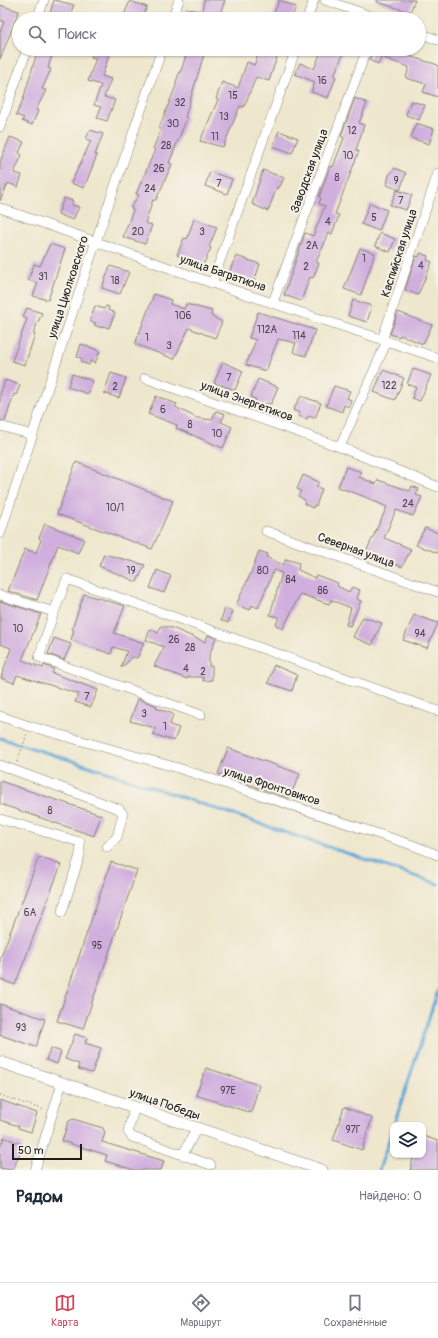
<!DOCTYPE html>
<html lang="ru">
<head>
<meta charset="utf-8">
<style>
  body { margin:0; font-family:Pangolin,sans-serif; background:#f2f2f3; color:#1f2937 }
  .controls { position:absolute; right:12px; bottom:12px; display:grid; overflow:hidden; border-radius:8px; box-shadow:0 1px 3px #0004 }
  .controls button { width:36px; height:36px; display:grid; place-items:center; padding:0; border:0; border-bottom:1px solid #e0e1e3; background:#fff; color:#1f2937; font:20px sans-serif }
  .scale { position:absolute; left:12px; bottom:10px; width:70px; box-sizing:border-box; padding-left:4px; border:2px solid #1c1c1c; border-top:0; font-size:11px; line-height:14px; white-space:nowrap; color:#1c1c1c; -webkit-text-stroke:3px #f7f3e8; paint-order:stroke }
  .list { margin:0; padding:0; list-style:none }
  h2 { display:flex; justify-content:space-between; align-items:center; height:52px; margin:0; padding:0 16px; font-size:17px }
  h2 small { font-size:13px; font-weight:400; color:#747a83 }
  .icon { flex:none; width:22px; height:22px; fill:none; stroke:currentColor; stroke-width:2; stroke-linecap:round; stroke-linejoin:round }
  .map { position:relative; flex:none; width:438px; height:1170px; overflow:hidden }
  .search { position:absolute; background:#fff; box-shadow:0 1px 3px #0004; left:12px; right:12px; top:12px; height:44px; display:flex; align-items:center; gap:10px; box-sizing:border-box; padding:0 14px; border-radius:22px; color:#747a83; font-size:15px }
  .sheet { height:112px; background:#fff }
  nav { display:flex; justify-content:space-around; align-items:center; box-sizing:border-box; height:56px; border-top:1px solid #e0e1e3; background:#fff; font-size:11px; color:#747a83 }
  nav a { display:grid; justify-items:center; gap:2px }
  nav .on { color:#d1495b }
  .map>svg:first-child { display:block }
</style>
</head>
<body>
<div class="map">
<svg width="438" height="1170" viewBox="0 0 438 1170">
  <rect width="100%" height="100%" fill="#f7f3e8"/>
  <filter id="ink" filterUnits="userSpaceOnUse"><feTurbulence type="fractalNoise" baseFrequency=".025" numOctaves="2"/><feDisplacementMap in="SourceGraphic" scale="8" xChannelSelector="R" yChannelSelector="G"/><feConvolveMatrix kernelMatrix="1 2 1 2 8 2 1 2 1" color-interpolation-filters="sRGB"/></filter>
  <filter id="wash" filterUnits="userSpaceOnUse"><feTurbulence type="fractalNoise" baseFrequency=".012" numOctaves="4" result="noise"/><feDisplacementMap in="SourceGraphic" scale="16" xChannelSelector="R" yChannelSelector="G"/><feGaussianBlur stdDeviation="0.9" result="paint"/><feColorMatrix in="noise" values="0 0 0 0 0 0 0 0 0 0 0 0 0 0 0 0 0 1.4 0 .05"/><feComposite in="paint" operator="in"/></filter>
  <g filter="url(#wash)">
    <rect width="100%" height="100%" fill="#eee7cd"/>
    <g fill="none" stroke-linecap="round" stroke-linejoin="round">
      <g stroke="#5ea6d5" stroke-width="3">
        <polyline points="0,738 92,767 438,884"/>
        <polyline points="394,1125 438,990"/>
        <polyline points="379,1170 393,1128"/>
      </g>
    </g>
    <g id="blocks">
      <g fill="#d0afde">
        <polygon points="54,0 74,5 68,19 50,13"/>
        <polygon points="204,0 225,0 218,19 199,19 200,17 185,11 186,9 202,11"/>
        <polygon points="279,0 296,7 291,19 272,19"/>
        <polygon points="377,0 415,0 410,12 377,2"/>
        <polygon points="130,1 147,7 142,19 122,19"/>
        <polygon points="0,5 19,11 0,59 0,32 4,22 0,20"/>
        <polygon points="38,49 54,49 48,68 51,69 42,89 46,90 36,110 38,111 32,125 22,121 24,118 16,115 23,100"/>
        <polygon points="94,49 111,49 102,76 111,79 104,97 115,100 107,121 97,118 101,107 94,105 101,85 88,81 96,58 91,57"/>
        <polygon points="188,49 205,51 185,117 187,118 169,163 172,164 156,200 153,200 145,223 152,225 145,244 123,237 133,210 131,207 139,195 136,194 155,150 153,149 161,129 159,128 176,86 176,82 180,71 181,71"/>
        <polygon points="261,49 273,49 279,51 269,81 256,77 244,107 240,106 223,147 200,141 218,100 216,99 222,82 238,88 247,62 254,65"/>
        <polygon points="322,49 345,49 334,76 336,77 328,98 311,92 315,82 295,74 300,63 314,69"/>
        <polygon points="373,49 407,49 407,51 410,53 409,56 438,65 438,97 423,92 426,84 406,78 409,67 381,57 378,64 369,60"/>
        <polygon points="355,98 367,103 359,123 364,125 356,150 359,151 335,214 339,215 332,234 329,233 316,262 319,263 313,278 310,277 301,301 284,295 305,233 313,236 325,206 319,204 321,198 319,197 330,166 333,167 344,138 341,136"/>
        <polygon points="411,101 425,105 419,120 406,115"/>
        <polygon points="416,123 434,129 429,144 411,138"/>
        <polygon points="90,130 103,134 95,155 97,155 84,188 71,183 91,141 86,139"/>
        <polygon points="279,131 298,138 292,153 273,146"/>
        <polygon points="10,137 24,142 19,153 22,155 14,173 22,175 18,187 8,183 0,201 0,162"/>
        <polygon points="395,168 406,173 400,190 387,185 389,175"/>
        <polygon points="263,170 284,178 279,188 277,187 268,211 252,204"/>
        <polygon points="210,172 232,179 227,194 205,186"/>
        <polygon points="397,190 412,195 406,210 390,205"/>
        <polygon points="64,198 73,201 72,205 79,207 73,220 58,214"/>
        <polygon points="370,203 387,210 379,231 361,224"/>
        <polygon points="194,219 217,227 209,247 211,248 203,265 177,255 184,238 187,239"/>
        <polygon points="380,233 395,239 390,252 375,246"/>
        <polygon points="50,244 65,249 48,300 33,296 38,283 28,280 34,264 40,266"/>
        <polygon points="360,248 375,253 361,295 344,289"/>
        <polygon points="420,253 428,256 427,260 432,262 418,295 405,290 416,256 419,257"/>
        <polygon points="236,256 260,264 254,282 229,273"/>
        <polygon points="110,266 129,272 120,294 102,288"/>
        <polygon points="154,294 171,300 170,304 184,309 186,304 212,311 211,316 222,322 215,338 189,328 174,359 135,344"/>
        <polygon points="353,300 372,306 367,322 348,316"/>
        <polygon points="95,306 104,309 106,306 109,307 108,310 115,313 109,328 103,326 102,328 94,325 96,323 90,321"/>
        <polygon points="27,308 42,313 33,333 35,334 25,365 12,361 27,319 23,317"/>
        <polygon points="258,312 315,330 306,356 293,352 296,343 278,339 266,371 246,365 256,340 249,338"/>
        <polygon points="398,312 432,325 423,344 400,335 399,337 390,334"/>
        <polygon points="81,344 100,351 95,363 90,361 89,365 81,362 82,358 77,357"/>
        <polygon points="223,362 243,371 235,390 214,383"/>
        <polygon points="413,369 431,375 420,401 412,398 416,387 407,384"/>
        <polygon points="383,370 404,378 395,400 374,392"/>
        <polygon points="111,373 126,378 119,398 104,393"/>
        <polygon points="72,374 93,381 88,394 68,387"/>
        <polygon points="258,379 278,387 271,404 267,403 257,408 255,399 251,397"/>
        <polygon points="5,380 20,385 16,395 14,394 5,421 0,420 0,395"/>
        <polygon points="334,386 350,391 347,398 351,400 349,407 344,405 342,412 326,406"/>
        <polygon points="156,396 177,404 175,407 197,418 212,420 216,411 225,414 221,422 232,427 223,448 176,428 177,425 148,414"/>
        <polygon points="301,396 321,403 315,418 308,416 307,419 298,416 300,413 293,410"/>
        <polygon points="76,462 173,501 152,549 57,514"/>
        <polygon points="346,467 362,472 359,477 376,484 378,480 410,491 412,486 419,489 416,495 422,497 413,516 396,510 384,538 411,549 402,567 376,556 376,558 365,554 387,507 363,496 338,487"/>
        <polygon points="303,475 319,482 316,487 322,489 316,506 314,505 313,508 304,504 305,500 298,496 301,491 297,489"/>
        <polygon points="45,524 84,539 78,553 58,545 37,600 8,591 25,549 36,553 41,540 39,538"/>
        <polygon points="425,528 438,533 438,553 416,545"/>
        <polygon points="259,551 268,554 266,557 283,565 286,559 299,563 298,570 315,578 316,575 338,583 337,586 349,592 352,587 360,590 357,599 361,601 350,626 346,625 351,608 331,600 329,604 300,594 283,629 276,625 279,617 270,615 282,573 274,570 258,608 252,605 250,610 236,605 250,575"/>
        <polygon points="104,554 145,565 137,582 99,566"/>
        <polygon points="157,570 171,576 164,593 150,588"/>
        <polygon points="84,594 125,606 114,633 144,643 137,658 133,657 121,668 127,651 113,647 111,654 71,640 74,630 72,629"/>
        <polygon points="0,601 41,614 22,660 43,668 44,665 54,669 52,673 98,690 91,707 75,702 79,694 17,675 14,683 1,678 11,648 0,644"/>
        <polygon points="225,608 232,611 228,623 221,620"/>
        <polygon points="414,615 438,623 427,648 403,640"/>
        <polygon points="363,617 382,623 372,645 353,637"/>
        <polygon points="161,626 172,628 205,642 208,635 216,638 209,656 209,666 212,666 212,680 203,681 203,677 188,677 187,679 154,666 164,647 146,640 150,629 158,633"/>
        <polygon points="54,638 71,644 64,660 48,654"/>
        <polygon points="274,665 297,675 292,691 268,683"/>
        <polygon points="138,699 157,706 156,708 173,714 170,725 179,728 174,741 153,734 155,728 130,721"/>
        <polygon points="228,748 300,774 289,798 218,774"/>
        <polygon points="0,781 101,815 94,836 0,804"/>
        <polygon points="39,857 61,865 15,985 0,979 0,959"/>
        <polygon points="111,862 137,870 83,1029 57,1021"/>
        <polygon points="0,1004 45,1019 36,1047 0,1035"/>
        <polygon points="75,1034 87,1038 85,1043 101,1048 92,1073 78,1069 79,1064 65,1059"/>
        <polygon points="51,1048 61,1052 57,1064 46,1060"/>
        <polygon points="206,1068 259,1085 251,1113 196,1095"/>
        <polygon points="0,1100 37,1113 31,1132 18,1128 19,1126 0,1120"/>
        <polygon points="344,1107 372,1118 362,1150 333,1140"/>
        <polygon points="73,1119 103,1128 105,1133 102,1142 164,1161 161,1170 134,1170 105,1161 107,1155 62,1141 68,1122"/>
        <polygon points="423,1136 438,1141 438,1170 410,1170 414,1155 423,1155"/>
        <polygon points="4,1137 23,1145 13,1170 0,1168 0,1148"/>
      </g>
    </g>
  </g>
  <g filter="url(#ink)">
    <use href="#blocks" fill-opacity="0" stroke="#858274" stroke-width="1"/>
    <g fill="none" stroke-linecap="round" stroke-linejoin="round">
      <defs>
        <g id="minor">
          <polyline points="325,0 379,19"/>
          <polyline points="37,19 44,0"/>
          <polyline points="172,19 179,0"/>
          <polyline points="307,19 314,0"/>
          <polyline points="419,33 438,40"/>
          <polyline points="0,127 27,49"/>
          <polyline points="0,208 212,283 438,358"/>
          <polyline points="212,283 296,49"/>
          <polyline points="273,302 367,49"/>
          <polyline points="382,340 438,173"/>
          <polyline points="145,378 340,447 438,487"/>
          <polyline points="0,426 33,435"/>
          <polyline points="340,447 387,341"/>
          <polyline points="266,531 438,592"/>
          <polyline points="0,534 96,241 162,49"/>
          <polyline points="0,595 54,612 67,579 438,711"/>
          <polyline points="54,612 39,657 201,715"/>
          <polyline points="0,716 29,726 178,768 412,845 438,855"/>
          <polyline points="0,765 119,809 123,814 117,837 107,847"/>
          <polyline points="0,819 80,842 80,855 62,912"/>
          <polyline points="134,1109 128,1132 132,1137 211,1165"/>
          <polyline points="183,1154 196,1130"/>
          <polyline points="35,1170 62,1083"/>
        </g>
        <polyline id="major" points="0,1062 322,1170"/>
      </defs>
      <use href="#minor" stroke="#858274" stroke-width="10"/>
      <use href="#major" stroke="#858274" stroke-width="12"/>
      <g stroke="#858274" stroke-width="1.5" stroke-dasharray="1 3" stroke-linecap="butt">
        <polyline points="17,762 27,734"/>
        <polyline points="0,1095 44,1110"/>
      </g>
      <use href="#minor" stroke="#fff" stroke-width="9"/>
      <use href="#major" stroke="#fff" stroke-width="11"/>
    </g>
  </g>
  <g text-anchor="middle" stroke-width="4" stroke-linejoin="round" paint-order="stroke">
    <g font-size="10" fill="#49414c">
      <text x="322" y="84">16</text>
      <text x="233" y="99">15</text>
      <text x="180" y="106">32</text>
      <text x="224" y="120">13</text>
      <text x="173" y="127">30</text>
      <text x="352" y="134">12</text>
      <text x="215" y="140">11</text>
      <text x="166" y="149">28</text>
      <text x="348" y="159">10</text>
      <text x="159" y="172">26</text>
      <text x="337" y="181">8</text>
      <text x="396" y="184">9</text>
      <text x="219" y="187">7</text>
      <text x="150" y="192">24</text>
      <text x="401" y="204">7</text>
      <text x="374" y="221">5</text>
      <text x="328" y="225">4</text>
      <text x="138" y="235">20</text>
      <text x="202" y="235">3</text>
      <text x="312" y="249">2А</text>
      <text x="364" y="262">1</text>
      <text x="421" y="269">4</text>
      <text x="306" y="270">2</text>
      <text x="43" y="280">31</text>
      <text x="115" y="284">18</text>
      <text x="183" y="319">106</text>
      <text x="267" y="333">112А</text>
      <text x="299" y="339">114</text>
      <text x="147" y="341">1</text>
      <text x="169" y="349">3</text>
      <text x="229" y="381">7</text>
      <text x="389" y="389">122</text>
      <text x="115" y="390">2</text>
      <text x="163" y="413">6</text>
      <text x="190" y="428">8</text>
      <text x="217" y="437">10</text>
      <text x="408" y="507">24</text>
      <text x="115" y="511">10/1</text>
      <text x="131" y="574">19</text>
      <text x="263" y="574">80</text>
      <text x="291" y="583">84</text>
      <text x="323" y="594">86</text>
      <text x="18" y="632">10</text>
      <text x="420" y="637">94</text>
      <text x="174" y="643">26</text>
      <text x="190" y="651">28</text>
      <text x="186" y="672">4</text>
      <text x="203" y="675">2</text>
      <text x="87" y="700">7</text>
      <text x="144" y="717">3</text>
      <text x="165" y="730">1</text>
      <text x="50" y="814">8</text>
      <text x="30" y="916">6А</text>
      <text x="97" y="949">95</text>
      <text x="21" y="1031">93</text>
      <text x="228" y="1094">97Е</text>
      <text x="353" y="1133">97Г</text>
    </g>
    <g font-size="12" fill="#1c1c1c" stroke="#f7f3e8">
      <text transform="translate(309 171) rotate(-70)" y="4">Заводская улица</text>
      <text transform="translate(399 253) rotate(-72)" y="4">Каспийская улица</text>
      <text transform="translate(223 273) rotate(19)" y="4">улица Багратиона</text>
      <text transform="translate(68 287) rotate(-72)" y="4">улица Циолковского</text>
      <text transform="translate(247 401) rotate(20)" y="4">улица Энергетиков</text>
      <text transform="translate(356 550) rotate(20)" y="4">Северная улица</text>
      <text transform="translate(272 786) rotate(18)" y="4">улица Фронтовиков</text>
      <text transform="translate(165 1104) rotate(19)" y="4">улица Победы</text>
    </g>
  </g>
</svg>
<div class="controls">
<button><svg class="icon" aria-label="layers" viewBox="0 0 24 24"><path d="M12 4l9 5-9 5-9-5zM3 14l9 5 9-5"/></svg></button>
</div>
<div class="scale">50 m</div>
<div class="search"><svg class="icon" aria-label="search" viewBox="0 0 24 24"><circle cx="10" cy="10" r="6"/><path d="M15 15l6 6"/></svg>Поиск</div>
</div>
<section class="sheet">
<h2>Рядом<small>Найдено: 0</small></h2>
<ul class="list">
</ul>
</section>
<nav>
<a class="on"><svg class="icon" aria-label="map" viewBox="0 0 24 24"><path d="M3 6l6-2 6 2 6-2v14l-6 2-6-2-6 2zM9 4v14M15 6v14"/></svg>Карта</a>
<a><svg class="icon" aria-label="directions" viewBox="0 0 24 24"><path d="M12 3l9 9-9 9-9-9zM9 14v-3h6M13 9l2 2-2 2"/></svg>Маршрут</a>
<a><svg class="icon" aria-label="saved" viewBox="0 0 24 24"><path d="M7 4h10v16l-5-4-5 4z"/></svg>Сохранённые</a>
</nav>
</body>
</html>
